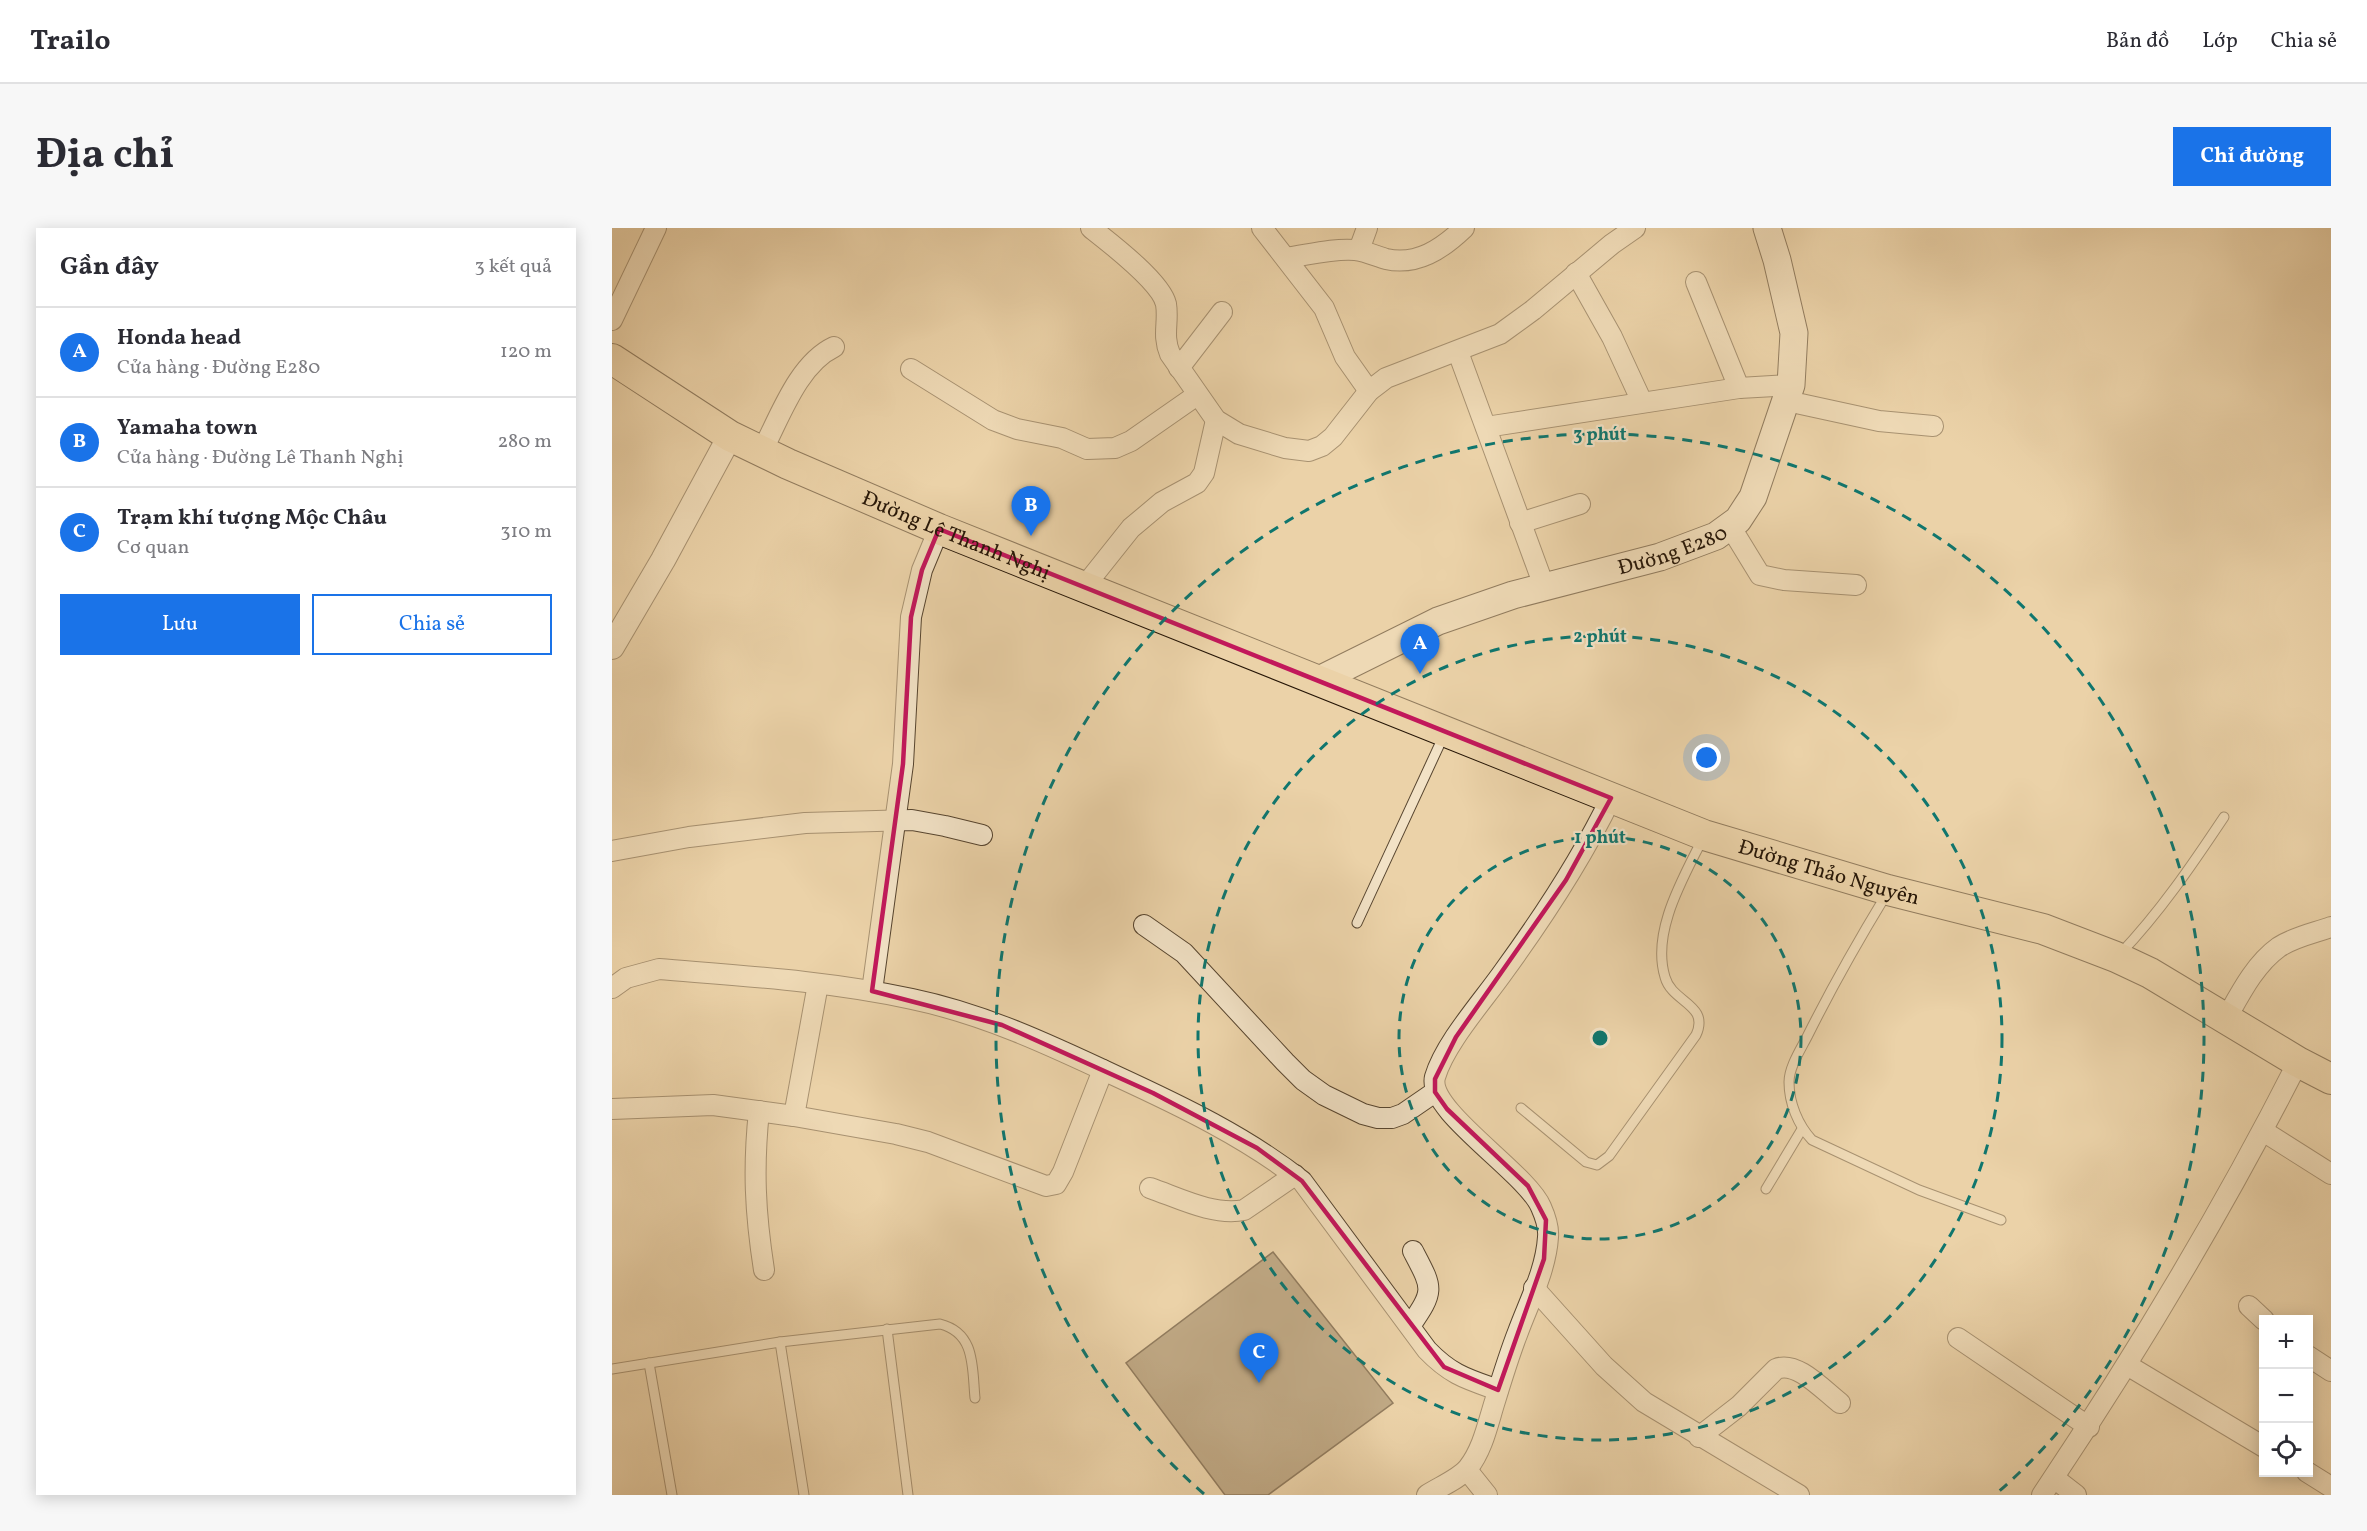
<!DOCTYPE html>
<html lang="vi">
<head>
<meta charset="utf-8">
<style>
  body { margin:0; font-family:Vollkorn,serif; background:#f7f7f7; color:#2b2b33 }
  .controls { position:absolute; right:18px; bottom:18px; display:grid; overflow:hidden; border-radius:0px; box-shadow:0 3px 15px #0003 }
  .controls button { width:54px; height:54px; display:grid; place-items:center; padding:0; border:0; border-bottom:2px solid #e1e1e2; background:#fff; color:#2b2b33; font:30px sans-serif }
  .you { position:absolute; left:1095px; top:530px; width:21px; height:21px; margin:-15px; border:4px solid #fff; border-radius:50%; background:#1a73e8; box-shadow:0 0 0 9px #1a73e833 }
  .badge { display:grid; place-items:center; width:39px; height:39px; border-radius:50%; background:#1a73e8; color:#fff; font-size:20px; font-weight:700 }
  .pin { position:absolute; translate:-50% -50px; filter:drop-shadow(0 2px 3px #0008) }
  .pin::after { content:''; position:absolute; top:32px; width:21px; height:18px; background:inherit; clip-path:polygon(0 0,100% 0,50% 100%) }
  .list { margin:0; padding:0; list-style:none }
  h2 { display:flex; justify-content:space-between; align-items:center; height:78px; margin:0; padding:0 24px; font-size:26px }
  h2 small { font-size:20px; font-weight:400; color:#7c7c81 }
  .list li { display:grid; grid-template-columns:39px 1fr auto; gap:18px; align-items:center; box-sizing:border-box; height:90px; padding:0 24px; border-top:2px solid #e1e1e2 }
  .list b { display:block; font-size:22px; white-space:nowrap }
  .list p { margin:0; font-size:20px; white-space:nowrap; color:#7c7c81 }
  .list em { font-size:20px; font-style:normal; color:#7c7c81 }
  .actions { display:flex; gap:12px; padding:18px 24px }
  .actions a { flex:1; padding:14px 0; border:2px solid #1a73e8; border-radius:0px; text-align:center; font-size:21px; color:#1a73e8 }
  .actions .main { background:#1a73e8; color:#fff }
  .icon { flex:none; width:33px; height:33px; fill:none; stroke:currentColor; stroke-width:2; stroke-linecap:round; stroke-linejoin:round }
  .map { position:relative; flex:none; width:1719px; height:1267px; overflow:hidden; border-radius:0px }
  header { display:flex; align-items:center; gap:36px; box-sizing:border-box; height:84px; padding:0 30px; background:#fff; border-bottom:2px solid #e1e1e2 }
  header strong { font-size:28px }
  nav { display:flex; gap:33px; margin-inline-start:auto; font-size:21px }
  .intro { display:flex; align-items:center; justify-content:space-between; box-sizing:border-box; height:144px; padding:0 36px }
  h1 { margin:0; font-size:42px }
  .button { padding:15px 27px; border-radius:0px; background:#1a73e8; color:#fff; font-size:21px; font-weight:700 }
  main { display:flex; gap:36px; padding:0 36px }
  aside { flex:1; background:#fff; border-radius:0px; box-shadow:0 3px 15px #0003 }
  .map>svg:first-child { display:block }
</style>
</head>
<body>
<header>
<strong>Trailo</strong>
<nav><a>Bản đồ</a><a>Lớp</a><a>Chia sẻ</a></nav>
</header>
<div class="intro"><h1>Địa chỉ</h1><a class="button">Chỉ đường</a></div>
<main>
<aside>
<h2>Gần đây<small>3 kết quả</small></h2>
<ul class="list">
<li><span class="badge">A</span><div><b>Honda head</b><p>Cửa hàng · Đường E280</p></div><em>120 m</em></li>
<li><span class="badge">B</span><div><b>Yamaha town</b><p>Cửa hàng · Đường Lê Thanh Nghị</p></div><em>280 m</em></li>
<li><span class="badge">C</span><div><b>Trạm khí tượng Mộc Châu</b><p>Cơ quan</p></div><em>310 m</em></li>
</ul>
<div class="actions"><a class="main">Lưu</a><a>Chia sẻ</a></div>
</aside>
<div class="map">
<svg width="1719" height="1267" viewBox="0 0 1719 1267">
  <rect width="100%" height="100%" fill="#ebd2a8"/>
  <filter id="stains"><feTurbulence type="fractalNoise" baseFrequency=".00333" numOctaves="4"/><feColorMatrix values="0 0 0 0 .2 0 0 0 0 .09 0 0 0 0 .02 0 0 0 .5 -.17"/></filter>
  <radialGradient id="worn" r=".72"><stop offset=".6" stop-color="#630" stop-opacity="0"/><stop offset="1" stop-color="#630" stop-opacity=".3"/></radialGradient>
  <polygon fill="#8c785b" stroke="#261607" stroke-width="1.5" points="661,1024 781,1175 656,1267 613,1267 514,1135"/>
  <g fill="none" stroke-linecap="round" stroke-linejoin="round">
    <defs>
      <g id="service">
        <path d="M 1274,667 C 1246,713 1220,759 1196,807 C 1189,821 1177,839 1177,854 C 1177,875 1186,897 1200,912 L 1307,962 L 1389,992"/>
        <polyline points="745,695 832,507"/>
        <path d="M 1508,726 C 1548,684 1580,637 1612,589"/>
        <path d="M 909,880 L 974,934 L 985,937 L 997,928 L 1084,807 C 1098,776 1060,775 1053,749 C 1039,703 1072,649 1091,610"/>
        <polyline points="1154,961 1190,901"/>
        <polyline points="275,1101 296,1267"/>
        <polyline points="168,1114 192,1267"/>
        <polyline points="37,1135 60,1267"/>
        <path d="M 0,1141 L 168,1114 L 328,1096 C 364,1105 360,1140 363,1170"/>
      </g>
      <g id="minor">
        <path d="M 479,0 C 498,15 549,54 554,76 C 557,94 550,107 558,126 L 604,192 L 627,206 L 673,220 L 697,223 L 710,218 L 721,209 L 757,163 L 774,150 L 888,106 L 921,82 L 1000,16 L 1023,0"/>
        <polyline points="650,0 712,80 733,129 757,163"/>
        <polyline points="747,22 755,0"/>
        <path d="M 674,30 C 696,27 721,20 743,22 C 753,23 764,28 774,31 C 805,38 830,21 852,0"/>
        <polyline points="964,45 1000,109 1030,174"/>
        <polyline points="1084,54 1127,160"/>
        <polyline points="0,92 44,0"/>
        <polyline points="846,124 932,358"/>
        <polyline points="567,140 610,84"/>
        <polyline points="299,141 381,192 405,201 450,210 475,221 503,220 519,213 585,167"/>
        <polyline points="1175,173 1267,193 1321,198"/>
        <polyline points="874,199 1127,160 1179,157"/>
        <path d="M 150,223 C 168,189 186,136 222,119"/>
        <polyline points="908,295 968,276"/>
        <polyline points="1118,298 1148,347 1172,352 1244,357"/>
        <polyline points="472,359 519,300 550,274 585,255 592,245 604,192"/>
        <polyline points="0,623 77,609 193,595 300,592 333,598 370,607"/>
        <polyline points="532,697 572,725 673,834 691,852 712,867 751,886 766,890 780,890 791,886 823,864"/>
        <path d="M 0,760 L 14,750 L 47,741 C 131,748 218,753 300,771 C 372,786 438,817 504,848 C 569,878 634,909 690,953 L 815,1122 C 839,1147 855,1151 886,1162"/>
        <polyline points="260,763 291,536 299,389 310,342 327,301"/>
        <path d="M 1614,791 C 1628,766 1643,736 1667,719 C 1682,709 1702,705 1719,699"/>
        <polyline points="0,881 101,877 182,888 284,906 316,914 434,958 444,956 451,944 491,842"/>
        <path d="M 147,883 C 141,940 143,984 152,1042"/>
        <polyline points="182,888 206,756"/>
        <polyline points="1651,903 1719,946"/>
        <path d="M 538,960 C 567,970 601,988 632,982 L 683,947"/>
        <polyline points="922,1060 992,1138 1032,1174 1187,1267"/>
        <polyline points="1637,1078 1652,1092"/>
        <path d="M 798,1098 C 823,1062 821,1061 801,1023"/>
        <polyline points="1346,1110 1477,1199"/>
        <polyline points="1696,1128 1719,1143"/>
        <polyline points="1515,1137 1652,1219"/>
        <path d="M 1087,1209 L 1127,1178 L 1164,1141 C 1185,1132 1212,1163 1228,1175"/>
        <polyline points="855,1242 875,1267"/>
        <polyline points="1695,1244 1719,1259"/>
        <polyline points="1442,1250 1464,1267"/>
        <path d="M 815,1267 C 827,1259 847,1251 856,1240 C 871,1221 876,1195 883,1173 C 890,1150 897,1127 906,1104 C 917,1074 934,1042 936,1009 C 937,999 933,988 929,979 C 914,944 814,882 823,849 C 833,815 871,773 892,743 C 932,688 969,632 999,570"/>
        <path d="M 1430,1267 C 1523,1128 1610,984 1686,834"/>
      </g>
      <polyline id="tertiary" points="0,419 51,332 118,208"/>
      <g id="secondary">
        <path id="s1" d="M 705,453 L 826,393 L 901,367 L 1048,329 L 1104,308 L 1126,292 L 1141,269 L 1179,157 L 1182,105 L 1165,32 L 1155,0"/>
      </g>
      <g id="primary">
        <path id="s2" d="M 0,131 L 118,208 L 176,236 L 327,301 L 1092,607 L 1276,662 L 1431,701 L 1504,729 L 1538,745 L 1686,834 L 1719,851"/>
      </g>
    </defs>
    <use href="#service" stroke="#57452f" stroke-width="11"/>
    <use href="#minor" stroke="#57452f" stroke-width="22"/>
    <use href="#tertiary" stroke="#57452f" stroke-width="26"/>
    <use href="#secondary" stroke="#261607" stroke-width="29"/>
    <use href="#primary" stroke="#261607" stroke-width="32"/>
    <use href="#service" stroke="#f2e2c6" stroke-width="9"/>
    <use href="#minor" stroke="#f2e2c6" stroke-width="20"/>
    <use href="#tertiary" stroke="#f2e2c6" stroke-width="24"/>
    <use href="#secondary" stroke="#f2e2c6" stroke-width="27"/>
    <use href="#primary" stroke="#ebd2a8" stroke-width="30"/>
  </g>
  <path d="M0 0H1719V1267H0ZM 327,301 L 999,570 L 954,652 L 844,809 L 823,851 L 823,864 L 835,881 L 916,958 L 934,992 L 932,1031 L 886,1162 L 832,1139 L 690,953 L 645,920 L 541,865 L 390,797 L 260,763 L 291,536 L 299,389 L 310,342 Z" fill="#ebd2a8" fill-opacity=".55" fill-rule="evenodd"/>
  <path fill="none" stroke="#c2185b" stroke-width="4.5" stroke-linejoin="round" d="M 327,301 L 999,570 L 954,652 L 844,809 L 823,851 L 823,864 L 835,881 L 916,958 L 934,992 L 932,1031 L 886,1162 L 832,1139 L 690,953 L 645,920 L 541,865 L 390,797 L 260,763 L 291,536 L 299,389 L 310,342 Z"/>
  <g fill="none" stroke="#0f766e" stroke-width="3" stroke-dasharray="10 8">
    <circle cx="988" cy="810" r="201"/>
    <circle cx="988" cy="810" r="402"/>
    <path d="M592 1266A604 604 0 1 1 1384 1266"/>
  </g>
  <g text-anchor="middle" stroke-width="4.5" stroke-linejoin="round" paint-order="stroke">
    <g font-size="21" fill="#261607" stroke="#f2e2c6">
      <text dy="7" stroke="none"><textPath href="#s2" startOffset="388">Đường Lê Thanh Nghị</textPath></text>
      <text dy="7" stroke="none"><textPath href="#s1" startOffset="380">Đường E280</textPath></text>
      <text dy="7" stroke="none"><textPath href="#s2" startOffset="1324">Đường Thảo Nguyên</textPath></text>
    </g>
  </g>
  <circle cx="988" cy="810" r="9" fill="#0f766e" stroke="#f2e2c6" stroke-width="3"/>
  <g font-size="18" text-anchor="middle" font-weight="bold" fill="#0f766e" stroke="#f2e2c6" stroke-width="4.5" stroke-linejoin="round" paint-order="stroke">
    <text x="988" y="212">3 phút</text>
    <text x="988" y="414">2 phút</text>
    <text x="988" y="615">1 phút</text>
  </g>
  <rect width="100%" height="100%" filter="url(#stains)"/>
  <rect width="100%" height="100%" fill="url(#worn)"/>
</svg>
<div class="controls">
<button>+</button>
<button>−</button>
<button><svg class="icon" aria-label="locate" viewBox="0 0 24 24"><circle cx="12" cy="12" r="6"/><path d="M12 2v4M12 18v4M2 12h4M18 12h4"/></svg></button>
</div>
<div class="you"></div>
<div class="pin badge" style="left:808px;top:446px">A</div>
<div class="pin badge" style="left:419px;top:308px">B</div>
<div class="pin badge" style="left:647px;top:1155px">C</div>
</div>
</main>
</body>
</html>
